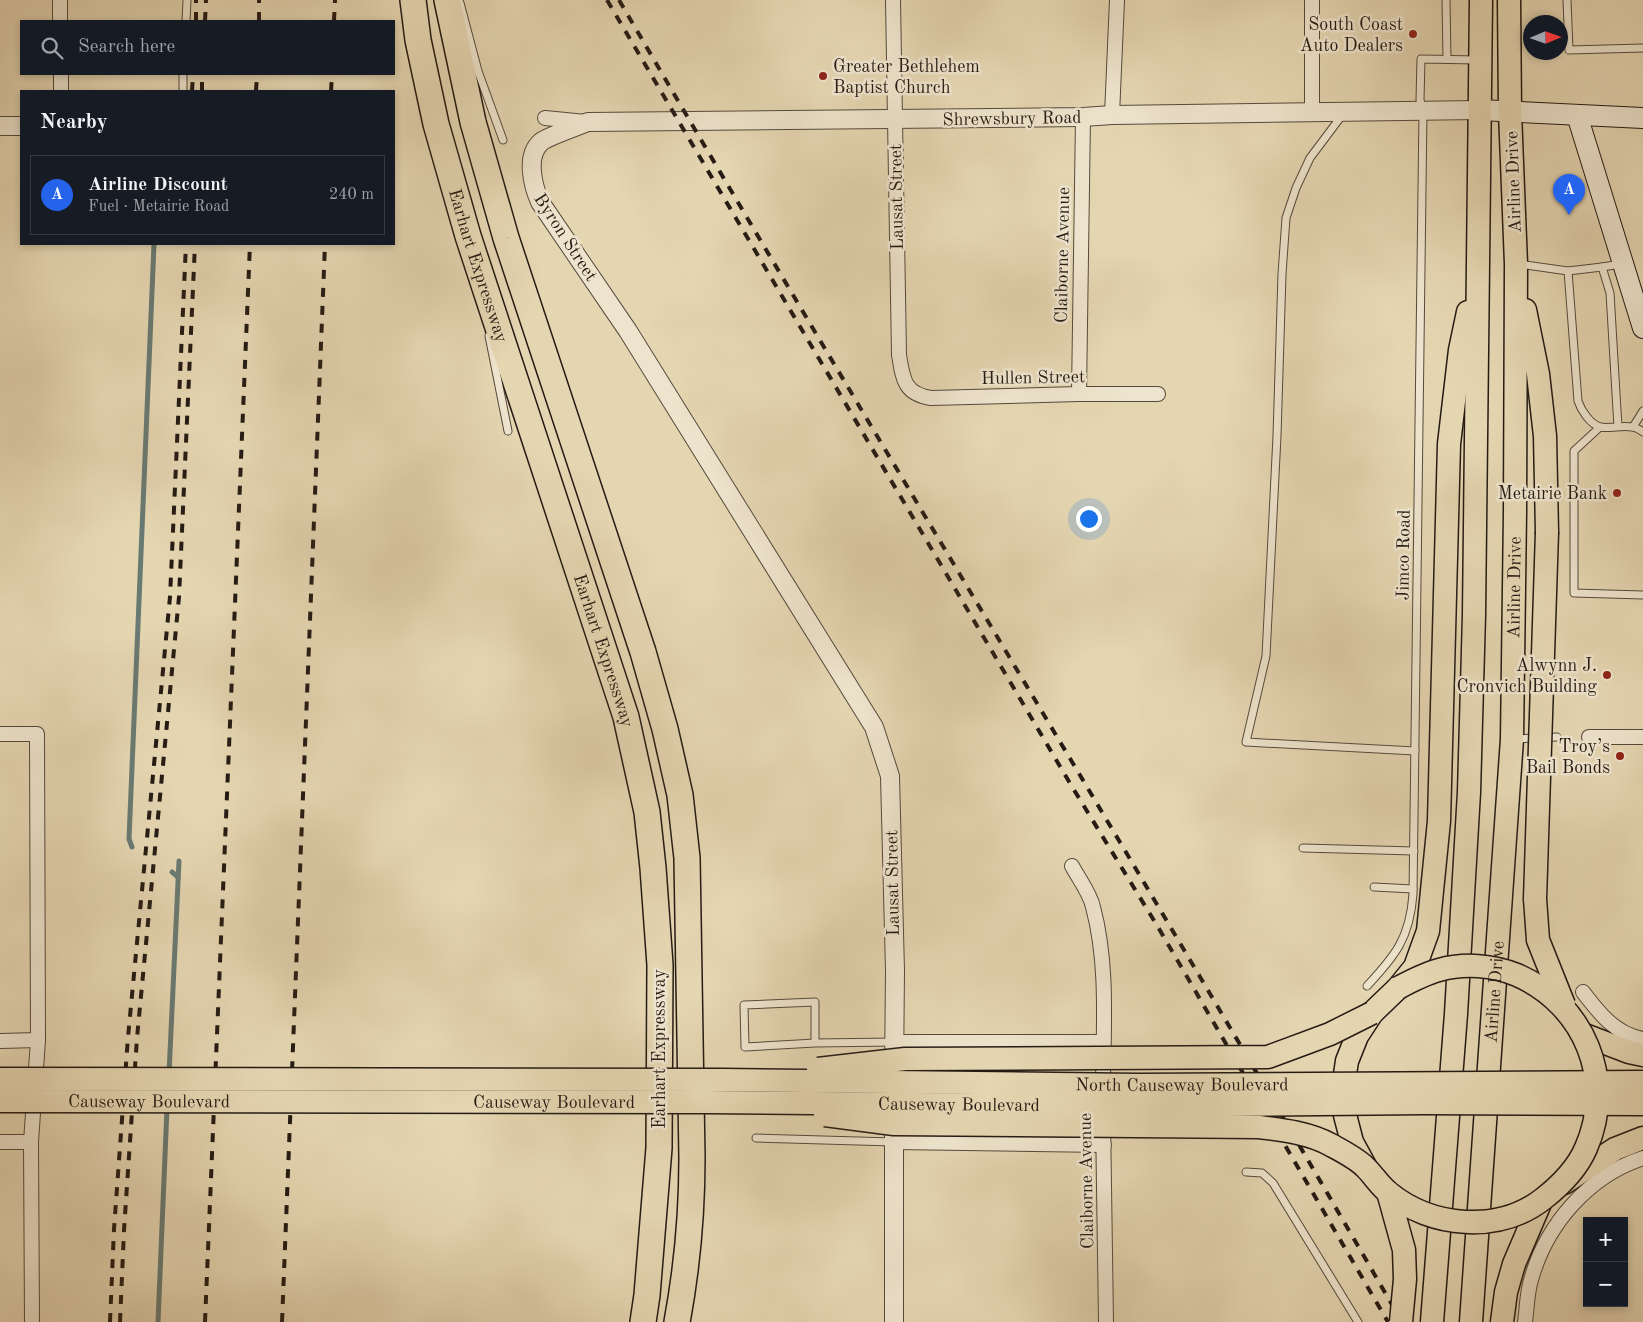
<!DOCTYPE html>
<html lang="en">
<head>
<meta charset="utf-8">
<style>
  body { margin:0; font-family:"Old Standard TT",serif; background:#20242c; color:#f1f3f6 }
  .controls { position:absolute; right:15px; bottom:15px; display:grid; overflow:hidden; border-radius:0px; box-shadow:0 2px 8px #0003 }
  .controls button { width:45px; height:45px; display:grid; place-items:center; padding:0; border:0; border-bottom:1px solid #363941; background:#171b24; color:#f1f3f6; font:25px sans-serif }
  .compass { position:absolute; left:1523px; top:15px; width:45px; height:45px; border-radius:50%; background:#171b24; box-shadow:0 2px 8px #0003; rotate:88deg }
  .you { position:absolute; left:1088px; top:518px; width:18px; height:18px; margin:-12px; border:4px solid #fff; border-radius:50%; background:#1a73e8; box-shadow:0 0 0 8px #1a73e833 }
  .badge { display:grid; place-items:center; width:32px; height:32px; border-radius:50%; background:#2563eb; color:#fff; font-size:16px; font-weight:700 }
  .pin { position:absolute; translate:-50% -41px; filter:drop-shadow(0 1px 2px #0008) }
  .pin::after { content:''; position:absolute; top:26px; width:18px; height:15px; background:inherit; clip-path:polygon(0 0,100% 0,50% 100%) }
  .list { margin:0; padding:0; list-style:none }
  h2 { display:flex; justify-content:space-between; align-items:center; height:65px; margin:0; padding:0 20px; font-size:21px }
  h2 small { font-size:16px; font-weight:400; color:#9ea1a6 }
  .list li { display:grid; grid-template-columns:32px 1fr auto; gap:15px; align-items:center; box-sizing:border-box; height:80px; margin:0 10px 10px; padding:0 10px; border:1px solid #363941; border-radius:0px }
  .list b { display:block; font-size:19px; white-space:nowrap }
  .list p { margin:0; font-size:16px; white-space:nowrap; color:#9ea1a6 }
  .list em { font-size:16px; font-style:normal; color:#9ea1a6 }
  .icon { flex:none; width:28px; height:28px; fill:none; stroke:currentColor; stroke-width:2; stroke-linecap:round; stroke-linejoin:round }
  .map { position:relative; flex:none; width:1643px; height:1322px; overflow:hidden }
  .search { position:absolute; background:#171b24; box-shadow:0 2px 8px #0003; left:20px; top:20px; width:375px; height:55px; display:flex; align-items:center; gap:12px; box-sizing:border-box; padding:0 18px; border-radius:0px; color:#9ea1a6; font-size:19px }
  .panel { position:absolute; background:#171b24; box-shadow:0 2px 8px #0003; left:20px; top:90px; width:375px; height:155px; border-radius:0px }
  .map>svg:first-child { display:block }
</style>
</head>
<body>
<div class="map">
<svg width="1643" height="1322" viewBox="0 0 1643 1322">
  <rect width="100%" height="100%" fill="#e5d6b2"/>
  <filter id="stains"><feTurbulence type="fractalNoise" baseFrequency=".004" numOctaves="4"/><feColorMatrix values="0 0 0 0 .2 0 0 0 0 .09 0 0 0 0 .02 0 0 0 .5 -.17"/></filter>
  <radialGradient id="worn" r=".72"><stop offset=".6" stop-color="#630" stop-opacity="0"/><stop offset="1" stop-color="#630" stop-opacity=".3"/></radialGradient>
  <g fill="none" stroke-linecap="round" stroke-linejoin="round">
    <g stroke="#697a72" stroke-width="5">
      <polyline points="132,847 129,839 154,244"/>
      <polyline points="172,872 178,877"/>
      <polyline points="169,1074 179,861"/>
      <polyline points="158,1322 167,1108"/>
    </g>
    <defs>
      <g id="service">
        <polyline points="1446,0 1447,59"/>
        <polyline points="1567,0 1569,50 1643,48"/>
        <polyline points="460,3 478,71 503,140"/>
        <polyline points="186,21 187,0"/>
        <polyline points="183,91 183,74"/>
        <polyline points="1343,114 1310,158 1296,188 1286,218 1282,274 1277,436 1266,656 1246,742 1415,751"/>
        <polyline points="1519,264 1568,271"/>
        <polyline points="1602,267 1621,264"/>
        <polyline points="489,336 508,431"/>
        <polyline points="1600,427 1574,451 1574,593 1643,595"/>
        <path d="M 1618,427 L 1610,293 L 1602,267 L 1568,271 L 1578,401 C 1581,410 1590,424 1600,427 C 1610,429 1622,425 1632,427 C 1636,427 1640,430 1643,432"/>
        <polyline points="1633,427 1643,411"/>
        <polyline points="1515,739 1557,737"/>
        <polyline points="1303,848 1414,851"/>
        <polyline points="1374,887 1413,889"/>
        <path d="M 1367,986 C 1395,956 1410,938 1413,894 L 1423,111 L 1420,100 L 1421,59 L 1478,60"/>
        <polyline points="815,1043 745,1047 744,1005 815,1002 815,1043 894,1042"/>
        <polyline points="756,1138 893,1142"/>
        <polyline points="1246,1172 1262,1173 1273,1183 1358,1322"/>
      </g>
      <g id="minor">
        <polyline points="60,0 60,21"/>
        <path d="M 893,0 L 899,355 C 903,379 904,394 931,398 L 1079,394 L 1158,394"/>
        <polyline points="1312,0 1312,112"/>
        <polyline points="61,74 61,91"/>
        <polyline points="1112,115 1117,0"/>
        <polyline points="545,118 586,122"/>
        <polyline points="1079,394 1083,117"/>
        <polyline points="0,734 37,734 38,1040 31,1142 32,1322"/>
        <polyline points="1589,737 1643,737"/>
        <path d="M 1072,866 C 1079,879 1090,893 1093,907 C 1109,967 1103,1031 1103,1092"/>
        <path d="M 1583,992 C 1599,1013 1615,1034 1643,1039"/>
        <polyline points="0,1041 38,1040"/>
        <polyline points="895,1042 1103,1042"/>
        <polyline points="1103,1118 1106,1322"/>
        <polyline points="0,1142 31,1142"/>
        <polyline points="893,1142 1104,1145"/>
        <path d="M 1525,1322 C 1527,1308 1527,1293 1531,1280 C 1546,1225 1588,1176 1643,1158"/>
      </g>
      <g id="tertiary">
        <polyline points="0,126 21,126"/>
        <path d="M 894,1072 L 895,971 L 890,776 L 874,727 L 628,331 L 540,202 C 533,186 525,156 541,142 C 547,137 578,126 588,122 L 1083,117 L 1112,115 L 1480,110"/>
        <polyline points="894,1113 894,1322"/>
      </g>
      <g id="secondary">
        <polyline points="1480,110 1643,118"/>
        <polyline points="1577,115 1643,328"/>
      </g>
      <g id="trunk">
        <polyline points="1525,310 1538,374 1545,436 1547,532"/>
        <polyline points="1582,1034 1629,1052 1643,1055"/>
        <polyline points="1365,1166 1352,1142 1345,1115 1343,1088 1347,1061 1357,1036 1372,1013 1398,988 1415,967 1428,931 1439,821 1449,444 1460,350 1468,312"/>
        <polyline points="1564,1183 1615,1149 1643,1138"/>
        <polyline points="1432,1322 1456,1014 1469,792 1474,615 1481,0"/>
        <path id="s1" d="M 1471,1322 L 1512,739 L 1515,512 L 1516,264 L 1510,112 L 1509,0"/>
        <polyline points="1502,1322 1506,1292 1514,1264 1541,1201"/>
      </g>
      <g id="motorway">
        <path id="s2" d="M 413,0 L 418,40 L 436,124 L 468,236 L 626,717 L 647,812 L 653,868 L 660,965 L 659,1148 L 647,1295 L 643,1322"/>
        <path d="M 447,0 L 473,122 L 506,238 L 643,652 L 665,729 L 680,795 L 687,858 L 692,1158 C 692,1213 687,1268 677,1322"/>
      </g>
    </defs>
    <use href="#service" stroke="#554a3c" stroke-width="9"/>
    <use href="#minor" stroke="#554a3c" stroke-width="16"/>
    <use href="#tertiary" stroke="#554a3c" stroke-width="20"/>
    <use href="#secondary" stroke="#251b14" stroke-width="22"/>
    <use href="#trunk" stroke="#251b14" stroke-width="25"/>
    <use href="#motorway" stroke="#251b14" stroke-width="28"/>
    <use href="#service" stroke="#eee4cd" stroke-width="7"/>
    <use href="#minor" stroke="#eee4cd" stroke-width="14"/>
    <use href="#tertiary" stroke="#eee4cd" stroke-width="18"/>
    <use href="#secondary" stroke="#eee4cd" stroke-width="20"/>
    <use href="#trunk" stroke="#e5d6b2" stroke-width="22"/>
    <use href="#motorway" stroke="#e5d6b2" stroke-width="25"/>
    <g stroke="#251b14" stroke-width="4" stroke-dasharray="9 9" stroke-linecap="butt">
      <polyline points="607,0 1071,785 1158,927 1388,1322"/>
      <path d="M 619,0 C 877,442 1146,878 1402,1322"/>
      <polyline points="196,21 196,0"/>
      <polyline points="205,21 206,0"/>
      <polyline points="259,21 259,0"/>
      <polyline points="334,21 335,0"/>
      <polyline points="192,91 193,74"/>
      <polyline points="202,91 202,74"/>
      <polyline points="256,91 257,74"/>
      <polyline points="331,91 332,74"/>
      <polyline points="110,1322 114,1229 128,1037 170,597 186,244"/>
      <polyline points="120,1322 124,1230 137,1038 179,597 195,244"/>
      <polyline points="205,1322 250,244"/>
      <polyline points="282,1322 325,244"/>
    </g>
    <defs>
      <g id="trunk-bridge">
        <polyline points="1547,532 1535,899 1538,940 1564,1005"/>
        <polyline points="818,1069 905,1059 1268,1057 1330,1034 1372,1013"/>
        <path id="s3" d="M 0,1079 L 722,1080 L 1138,1085 L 1643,1082"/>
        <path id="s4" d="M 0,1101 L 707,1102 L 1137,1106 L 1424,1103 L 1643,1104"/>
        <path d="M 825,1115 L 894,1124 L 1259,1127 C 1283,1130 1309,1133 1331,1145 C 1342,1151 1358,1159 1366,1168 C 1374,1176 1380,1186 1389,1193 C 1431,1227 1498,1234 1543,1199 C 1561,1185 1577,1169 1586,1148 C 1616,1080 1584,1004 1517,975 C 1493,965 1464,963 1439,970 C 1424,974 1411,981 1398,988"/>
        <polyline points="1388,1192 1404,1250 1405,1279 1401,1322"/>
      </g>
    </defs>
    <use href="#trunk-bridge" stroke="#251b14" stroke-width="25" stroke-linecap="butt"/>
    <use href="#trunk-bridge" stroke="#e5d6b2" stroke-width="22"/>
  </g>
  <g fill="#8f2418" stroke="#eee4cd" stroke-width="2">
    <circle cx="1413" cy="34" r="5"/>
    <circle cx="823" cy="76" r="5"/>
    <circle cx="1617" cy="493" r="5"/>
    <circle cx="1607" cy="675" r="5"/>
    <circle cx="1620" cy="756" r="5"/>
  </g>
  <g text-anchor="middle" stroke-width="5" stroke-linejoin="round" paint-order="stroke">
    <g font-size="18" fill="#251b14" stroke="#eee4cd" text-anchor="end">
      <text x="1403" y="30">South Coast<tspan x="1403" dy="21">Auto Dealers</tspan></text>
      <text x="833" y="72" text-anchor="start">Greater Bethlehem<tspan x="833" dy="21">Baptist Church</tspan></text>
      <text x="1607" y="499">Metairie Bank</text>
      <text x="1597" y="671">Alwynn J.<tspan x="1597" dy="21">Cronvich Building</tspan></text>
      <text x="1610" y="752">Troy’s<tspan x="1610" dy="21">Bail Bonds</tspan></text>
    </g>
    <g font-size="18" fill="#251b14" stroke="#eee4cd">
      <text transform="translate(1012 118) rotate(-1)" y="6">Shrewsbury Road</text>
      <text transform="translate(1513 182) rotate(-92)" y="6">Airline Drive</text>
      <text transform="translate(896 197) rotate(-91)" y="6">Lausat Street</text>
      <text transform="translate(566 237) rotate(57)" y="6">Byron Street</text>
      <text transform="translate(1062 255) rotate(-89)" y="6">Claiborne Avenue</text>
      <text dy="6" stroke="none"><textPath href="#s2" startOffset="274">Earhart Expressway</textPath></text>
      <text transform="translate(1033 377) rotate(-1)" y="6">Hullen Street</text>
      <text transform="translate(1403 555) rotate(-89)" y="6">Jimco Road</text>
      <text dy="6" stroke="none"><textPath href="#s1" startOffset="736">Airline Drive</textPath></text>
      <text dy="6" stroke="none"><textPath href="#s2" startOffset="679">Earhart Expressway</textPath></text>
      <text transform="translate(892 883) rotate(-91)" y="6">Lausat Street</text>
      <text dy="6" stroke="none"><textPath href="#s1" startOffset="331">Airline Drive</textPath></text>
      <text transform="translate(659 1049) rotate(-90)" y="6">Earhart Expressway</text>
      <text dy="6" stroke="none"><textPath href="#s3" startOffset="1182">North Causeway Boulevard</textPath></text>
      <text dy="6" stroke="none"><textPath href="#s4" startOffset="149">Causeway Boulevard</textPath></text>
      <text dy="6" stroke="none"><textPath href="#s4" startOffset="554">Causeway Boulevard</textPath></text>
      <text dy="6" stroke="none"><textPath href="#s4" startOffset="959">Causeway Boulevard</textPath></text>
      <text transform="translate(1086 1181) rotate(-91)" y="6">Claiborne Avenue</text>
    </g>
  </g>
  <rect width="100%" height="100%" filter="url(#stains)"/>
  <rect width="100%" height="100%" fill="url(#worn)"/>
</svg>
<div class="controls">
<button>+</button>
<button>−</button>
</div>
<svg class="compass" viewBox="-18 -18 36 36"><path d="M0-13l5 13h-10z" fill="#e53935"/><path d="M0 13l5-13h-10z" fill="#9ea1a6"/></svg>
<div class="you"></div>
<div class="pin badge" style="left:1569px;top:215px">A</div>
<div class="search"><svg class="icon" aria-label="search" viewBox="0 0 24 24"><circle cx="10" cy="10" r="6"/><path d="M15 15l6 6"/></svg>Search here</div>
<section class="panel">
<h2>Nearby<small></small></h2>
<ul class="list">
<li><span class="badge">A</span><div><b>Airline Discount</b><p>Fuel · Metairie Road</p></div><em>240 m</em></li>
</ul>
</section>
</div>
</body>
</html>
